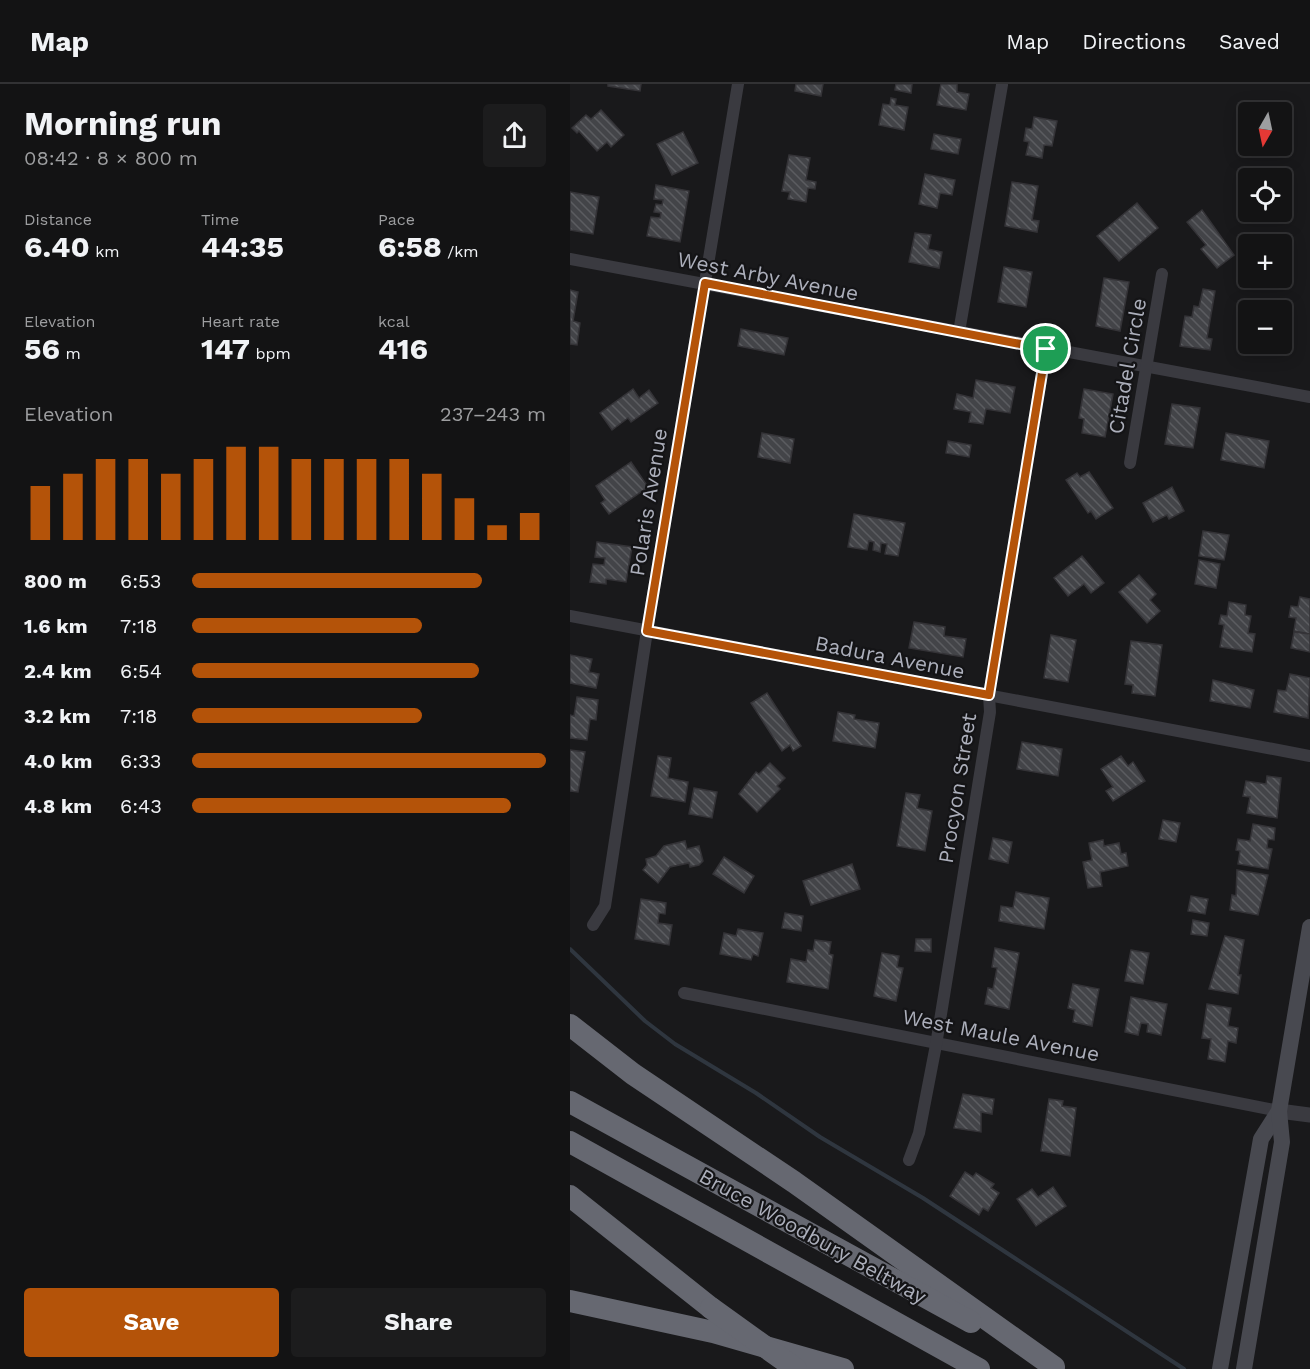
<!DOCTYPE html>
<html lang="en">
<head>
<meta charset="utf-8">
<style>
  :root { --surface:#131314; --page:#1c1c1d; --text:#f1f3f6; --muted:#9d9ea0; --line:#323234; --accent:#b45309 }
  body { margin:0; font-family:"Work Sans",sans-serif; background:var(--page); color:var(--text); height:100vh; display:flex; flex-direction:column; font-size:22px; white-space:nowrap }
  * { box-sizing:border-box; margin:0 }
  p { font-size:20px; color:var(--muted) }
  .icon { flex:none; width:33px; height:33px; fill:none; stroke:currentColor; stroke-width:2; stroke-linecap:round; stroke-linejoin:round }
  .map { position:relative; flex:1; overflow:hidden }
  .side { display:flex; flex-direction:column; background:var(--surface); width:570px }
  .side>* { flex:none }
  .needle { width:39px; rotate:189deg }
  .fabs { position:absolute; left:668px; top:18px; display:grid; gap:12px }
  .fabs a { display:grid; place-items:center; width:54px; height:54px; border-radius:6px; background:var(--surface); box-shadow:0 3px 15px #0003,0 0 0 2px var(--line); font-size:30px }
  .pin { position:absolute; display:grid; place-items:center; width:51px; height:51px; color:#fff; margin:-26px; border:3px solid #fff; border-radius:50%; box-shadow:0 2px 6px #0007 }
  .round { display:grid; place-items:center; flex:none; width:63px; height:63px; border-radius:6px; background:var(--page) }
  .summary { display:flex; align-items:center; justify-content:space-between; height:102px; padding:0 24px }
  h1 { font-size:33px; font-weight:700; line-height:45px }
  .metrics { display:grid; grid-template-columns:repeat(3,1fr); gap:9px; height:102px; padding:6px 24px }
  .metrics div { display:grid; align-content:center }
  .metrics b { font-size:30px; font-weight:700 }
  .metrics small { font-size:16px; font-weight:400 }
  .metrics p { font-size:16px }
  .chart { height:168px; padding:12px 24px }
  .chart p { display:flex; justify-content:space-between }
  .chart svg { width:100%; height:108px; margin-top:6px; stroke:var(--accent); stroke-width:6 }
  .action { display:flex; gap:12px; margin-top:auto; padding:12px 24px }
  .action a { flex:1; height:69px; border-radius:6px; background:var(--accent); color:#fff; font-size:24px; font-weight:700; line-height:69px; text-align:center }
  .action a+a { background:var(--page); color:var(--text) }
  ul { padding:0 24px; list-style:none; font-size:20px }
  li { display:grid; grid-template-columns:96px 72px 1fr; align-items:center; height:45px }
  li i { height:15px; border-radius:8px; background:var(--accent) }
  header { display:flex; align-items:center; gap:36px; box-sizing:border-box; height:84px; padding:0 30px; background:var(--surface); border-bottom:2px solid var(--line) }
  header strong { font-size:28px }
  nav { display:flex; gap:33px; margin-inline-start:auto; font-size:21px }
  main { display:flex; flex:1; min-height:0 }
  .map>svg:first-child { display:block }
  .lines { fill:none; stroke-linecap:round; stroke-linejoin:round }
  .stream { stroke:#2f363f; stroke-width:4 }
  .building { fill:url(#building-back-hatch); stroke:#343337; stroke-width:1.5 }
  .minor { stroke:#3a3a40; stroke-width:12 }
  .tertiary { stroke:#3a3a40; stroke-width:15 }
  .secondary { stroke:#484950; stroke-width:16 }
  .motorway { stroke:#666871; stroke-width:22 }
  .motorway-bridge { stroke:#666871; stroke-width:22 }
  .route-casing { stroke:#fff; stroke-width:12 }
  .route { stroke:#b45309; stroke-width:8 }
  .labels { text-anchor:middle; dominant-baseline:central; stroke-width:4.5; stroke-linejoin:round; paint-order:stroke }
  .street-label { font-size:21px; fill:#acafbb; stroke:#141416 }
</style>
</head>
<body>
<header>
<strong>Map</strong>
<nav><a>Map</a><a>Directions</a><a>Saved</a></nav>
</header>
<main>
<section class="side">
<div class="summary"><div><h1>Morning run</h1><p>08:42 · 8 × 800 m</p></div><a class="round"><svg class="icon" aria-label="share" viewBox="0 0 24 24"><path d="M12 15V3M7 8l5-5 5 5M5 13v7h14v-7"/></svg></a></div>
<div class="metrics">
<div><p>Distance</p><b>6.40<small> km</small></b></div>
<div><p>Time</p><b>44:35</b></div>
<div><p>Pace</p><b>6:58<small> /km</small></b></div>
</div>
<div class="metrics">
<div><p>Elevation</p><b>56<small> m</small></b></div>
<div><p>Heart rate</p><b>147<small> bpm</small></b></div>
<div><p>kcal</p><b>416</b></div>
</div>
<div class="chart"><p><span>Elevation</span>237–243 m</p>
<svg viewBox="0 0 160 44" preserveAspectRatio="none"><path d="M5 44V22M15 44V17M25 44V11M35 44V11M45 44V17M55 44V11M65 44V6M75 44V6M85 44V11M95 44V11M105 44V11M115 44V11M125 44V17M135 44V27M145 44V38M155 44V33"/></svg>
</div>
<ul>
<li><b>800 m</b>6:53<i style="width:82%"></i></li>
<li><b>1.6 km</b>7:18<i style="width:65%"></i></li>
<li><b>2.4 km</b>6:54<i style="width:81%"></i></li>
<li><b>3.2 km</b>7:18<i style="width:65%"></i></li>
<li><b>4.0 km</b>6:33<i style="width:100%"></i></li>
<li><b>4.8 km</b>6:43<i style="width:90%"></i></li>
</ul>
<div class="action"><a>Save</a><a>Share</a></div>
</section>
<div class="map">
<svg width="740" height="1285" viewBox="0 0 740 1285">
  <defs>
    <pattern id="building-back-hatch" width="6" height="6" patternUnits="userSpaceOnUse" patternTransform="scale(1.5)"><rect width="6" height="6" fill="#434448"/><path d="M-1 5l2 2M0 0l6 6M5-1l2 2" fill="none" stroke="#5b5c60"/></pattern>
  </defs>
  <rect width="100%" height="100%" fill="#19191b"/>
  <g class="lines">
    <polyline class="stream" points="0,865 75,937 105,960 186,1009 250,1053 353,1114 614,1285"/>
  </g>
  <g class="building">
    <polygon points="38,0 71,0 70,7 38,2"/>
    <polygon points="226,0 253,0 251,12 225,7"/>
    <polygon points="326,0 342,0 341,9 325,6"/>
    <polygon points="371,0 387,0 387,8 399,10 396,26 367,21"/>
    <polygon points="321,14 326,15 325,21 338,23 334,46 309,41 313,20 320,21"/>
    <polygon points="31,26 54,51 41,63 37,58 27,67 9,47 7,49 2,44 16,31 21,35"/>
    <polygon points="464,33 487,37 482,62 474,61 472,74 456,71 459,58 454,57 456,44 462,45"/>
    <polygon points="113,48 128,79 102,91 87,60"/>
    <polygon points="364,50 391,55 388,70 361,65"/>
    <polygon points="219,71 240,74 236,96 246,98 245,105 238,104 236,118 218,115 220,108 212,107"/>
    <polygon points="355,90 385,96 382,111 370,109 367,124 349,120"/>
    <polygon points="442,98 468,102 462,136 469,137 467,148 435,142"/>
    <polygon points="86,101 119,107 110,158 77,152 81,133 90,134 91,129 84,128 86,120 92,121 93,116 84,115"/>
    <polygon points="0,108 29,113 23,150 0,146"/>
    <polygon points="567,119 588,144 549,177 527,152"/>
    <polygon points="632,126 664,171 647,184 631,165 636,161 617,138"/>
    <polygon points="345,149 361,151 358,165 372,168 369,184 339,178"/>
    <polygon points="434,183 462,188 456,223 428,218"/>
    <polygon points="534,194 559,198 550,247 526,242"/>
    <polygon points="633,205 645,207 637,254 642,255 640,266 610,262 615,232 622,233 624,222 629,223"/>
    <polygon points="0,206 8,208 3,237 10,239 7,261 0,260"/>
    <polygon points="171,245 218,254 214,271 168,262"/>
    <polygon points="406,296 445,303 440,329 416,325 413,340 399,338 401,328 384,325 387,310 403,314"/>
    <polygon points="63,305 69,314 79,306 88,319 61,338 58,334 42,346 30,329"/>
    <polygon points="514,305 543,310 535,353 512,349 514,335 509,334"/>
    <polygon points="602,320 630,324 623,364 595,360"/>
    <polygon points="192,349 224,355 220,379 188,373"/>
    <polygon points="656,349 699,357 694,384 651,376"/>
    <polygon points="378,357 401,361 399,373 376,369"/>
    <polygon points="61,378 78,403 39,430 31,419 35,416 26,402"/>
    <polygon points="519,388 543,424 526,435 521,427 518,429 496,396 507,389 510,393"/>
    <polygon points="602,403 614,427 599,435 597,431 583,438 573,419"/>
    <polygon points="284,430 335,439 328,472 315,470 317,460 311,459 310,468 303,466 304,458 299,457 297,466 278,463"/>
    <polygon points="633,447 659,451 654,476 629,472"/>
    <polygon points="27,458 62,463 56,498 36,495 36,500 20,498 23,480 34,481 35,474 25,473"/>
    <polygon points="512,472 534,499 521,509 514,500 498,512 484,494"/>
    <polygon points="629,476 650,480 646,504 625,500"/>
    <polygon points="569,491 586,510 580,516 590,527 577,539 549,508"/>
    <polygon points="730,513 740,515 740,550 724,547 726,534 719,533 721,522 728,523"/>
    <polygon points="659,518 676,521 675,531 681,532 678,549 685,550 682,568 650,563 654,541 649,540 651,531 657,532"/>
    <polygon points="344,538 375,543 374,552 396,555 393,573 339,564"/>
    <polygon points="724,548 740,550 740,568 721,564"/>
    <polygon points="481,551 506,556 498,598 474,594"/>
    <polygon points="561,557 592,561 585,612 562,609 563,601 555,600"/>
    <polygon points="0,571 22,575 19,588 29,590 26,604 0,599"/>
    <polygon points="720,590 740,594 738,634 704,628 708,606 716,607"/>
    <polygon points="643,596 684,606 680,624 640,617"/>
    <polygon points="197,609 231,662 223,667 220,661 212,667 181,619"/>
    <polygon points="7,613 28,616 26,636 20,635 17,656 0,654 0,631 4,632"/>
    <polygon points="268,628 285,631 284,635 309,639 305,664 263,657"/>
    <polygon points="452,658 492,665 488,692 447,685"/>
    <polygon points="0,666 15,668 8,708 0,707"/>
    <polygon points="88,672 101,674 98,694 118,698 115,718 81,712"/>
    <polygon points="551,672 558,682 563,678 575,697 543,717 536,707 543,703 531,685"/>
    <polygon points="200,679 215,694 207,702 210,705 187,728 169,710 186,688 189,690"/>
    <polygon points="697,692 711,694 707,734 677,729 680,713 673,712 676,697 696,700"/>
    <polygon points="124,704 147,708 142,734 119,730"/>
    <polygon points="336,709 350,711 347,724 362,727 355,767 327,762"/>
    <polygon points="593,736 610,739 606,758 589,755"/>
    <polygon points="683,740 705,744 704,756 698,755 697,764 702,765 698,785 668,780 670,767 666,766 668,755 680,757"/>
    <polygon points="423,754 442,758 438,779 419,775"/>
    <polygon points="533,756 534,762 549,759 551,770 556,769 558,782 530,788 532,802 518,804 513,778 522,776 519,759"/>
    <polygon points="115,757 117,765 129,762 133,777 129,781 120,783 119,779 100,783 88,799 73,786 77,781 76,775 86,772 94,762"/>
    <polygon points="154,773 184,792 174,809 143,790"/>
    <polygon points="282,780 290,805 241,821 233,797"/>
    <polygon points="667,786 698,791 688,831 660,826 662,811 666,812"/>
    <polygon points="446,808 479,814 474,845 429,837 431,822 443,824"/>
    <polygon points="621,812 638,815 635,830 618,827"/>
    <polygon points="71,815 96,819 95,830 89,829 88,839 102,841 99,861 65,855"/>
    <polygon points="215,829 233,832 231,847 212,844"/>
    <polygon points="623,836 639,839 637,852 621,850"/>
    <polygon points="168,845 193,849 188,872 183,870 181,876 150,870 154,849 166,852"/>
    <polygon points="655,852 674,856 668,891 671,891 668,910 639,905"/>
    <polygon points="346,855 361,855 361,868 345,867"/>
    <polygon points="245,856 261,858 259,870 263,871 258,905 217,898 221,875 236,878 238,866 243,867"/>
    <polygon points="425,864 449,869 439,925 415,920 418,904 423,905 427,884 422,883"/>
    <polygon points="561,866 579,869 573,900 555,897"/>
    <polygon points="312,869 329,872 327,883 333,884 326,917 304,912"/>
    <polygon points="503,900 529,905 522,942 503,938 505,926 498,924"/>
    <polygon points="561,913 597,920 591,951 577,948 578,940 571,939 568,951 555,948"/>
    <polygon points="637,920 661,924 658,942 668,944 666,959 658,957 655,978 638,975 641,955 632,954"/>
    <polygon points="393,1010 424,1015 422,1030 411,1028 411,1048 384,1044"/>
    <polygon points="479,1015 493,1017 492,1022 506,1024 500,1072 471,1067"/>
    <polygon points="395,1088 403,1093 406,1089 424,1100 421,1104 429,1109 418,1127 413,1124 409,1131 380,1112"/>
    <polygon points="483,1103 496,1122 466,1142 447,1115 462,1105 468,1113"/>
  </g>
  <g class="lines">
    <g class="minor">
      <polyline points="0,175 740,313"/>
      <polyline points="389,248 432,1"/>
      <polyline points="560,379 592,190"/>
      <polyline points="0,532 740,672"/>
      <polyline points="23,841 35,822 77,547 168,0"/>
      <polyline points="114,909 709,1027"/>
      <polyline points="339,1076 349,1049 366,961 420,628 419,611 476,265"/>
    </g>
    <polyline class="tertiary" points="709,1027 740,1031"/>
    <g class="secondary">
      <polyline points="650,1285 691,1055 709,1027"/>
      <polyline points="674,1285 712,1058 709,1027 740,843"/>
    </g>
    <g class="motorway">
      <polyline points="0,941 63,990 224,1098 484,1283"/>
      <polyline points="0,1018 401,1238"/>
      <polyline points="0,1058 409,1285"/>
      <polyline points="0,1112 141,1224"/>
      <polyline points="0,1217 143,1248 273,1285"/>
    </g>
    <polyline class="motorway-bridge" points="141,1224 226,1285"/>
  </g>
  <g class="lines">
    <g class="route-casing">
      <polygon id="route" points="135,199 476,265 419,611 77,547"/>
    </g>
    <use href="#route" class="route"/>
  </g>
  <g class="labels">
    <g class="street-label">
      <text transform="translate(198 192) rotate(11)">West Arby Avenue</text>
      <text transform="translate(557 282) rotate(-80)">Citadel Circle</text>
      <text transform="translate(78 418) rotate(-81)">Polaris Avenue</text>
      <text transform="translate(320 573) rotate(11)">Badura Avenue</text>
      <text transform="translate(387 704) rotate(-81)">Procyon Street</text>
      <text transform="translate(431 951) rotate(11)">West Maule Avenue</text>
      <text transform="translate(243 1152) rotate(29)">Bruce Woodbury Beltway</text>
    </g>
  </g>
</svg>
<div class="fabs">
<a><svg class="needle" viewBox="-14 -14 28 28"><path d="M0-13l5 13h-10z" fill="#e53935"/><path d="M0 13l5-13h-10z" fill="#9d9ea0"/></svg></a>
<a><svg class="icon" aria-label="locate" viewBox="0 0 24 24"><circle cx="12" cy="12" r="6"/><path d="M12 2v4M12 18v4M2 12h4M18 12h4"/></svg></a>
<a>+</a>
<a>−</a>
</div>
<div class="pin" style="left:476px;top:265px;background:#1e9e55"><svg class="icon" aria-label="arrive" viewBox="0 0 24 24"><path d="M6 21V4h12l-3 4 3 4H6"/></svg></div>
</div>
</main>
</body>
</html>
